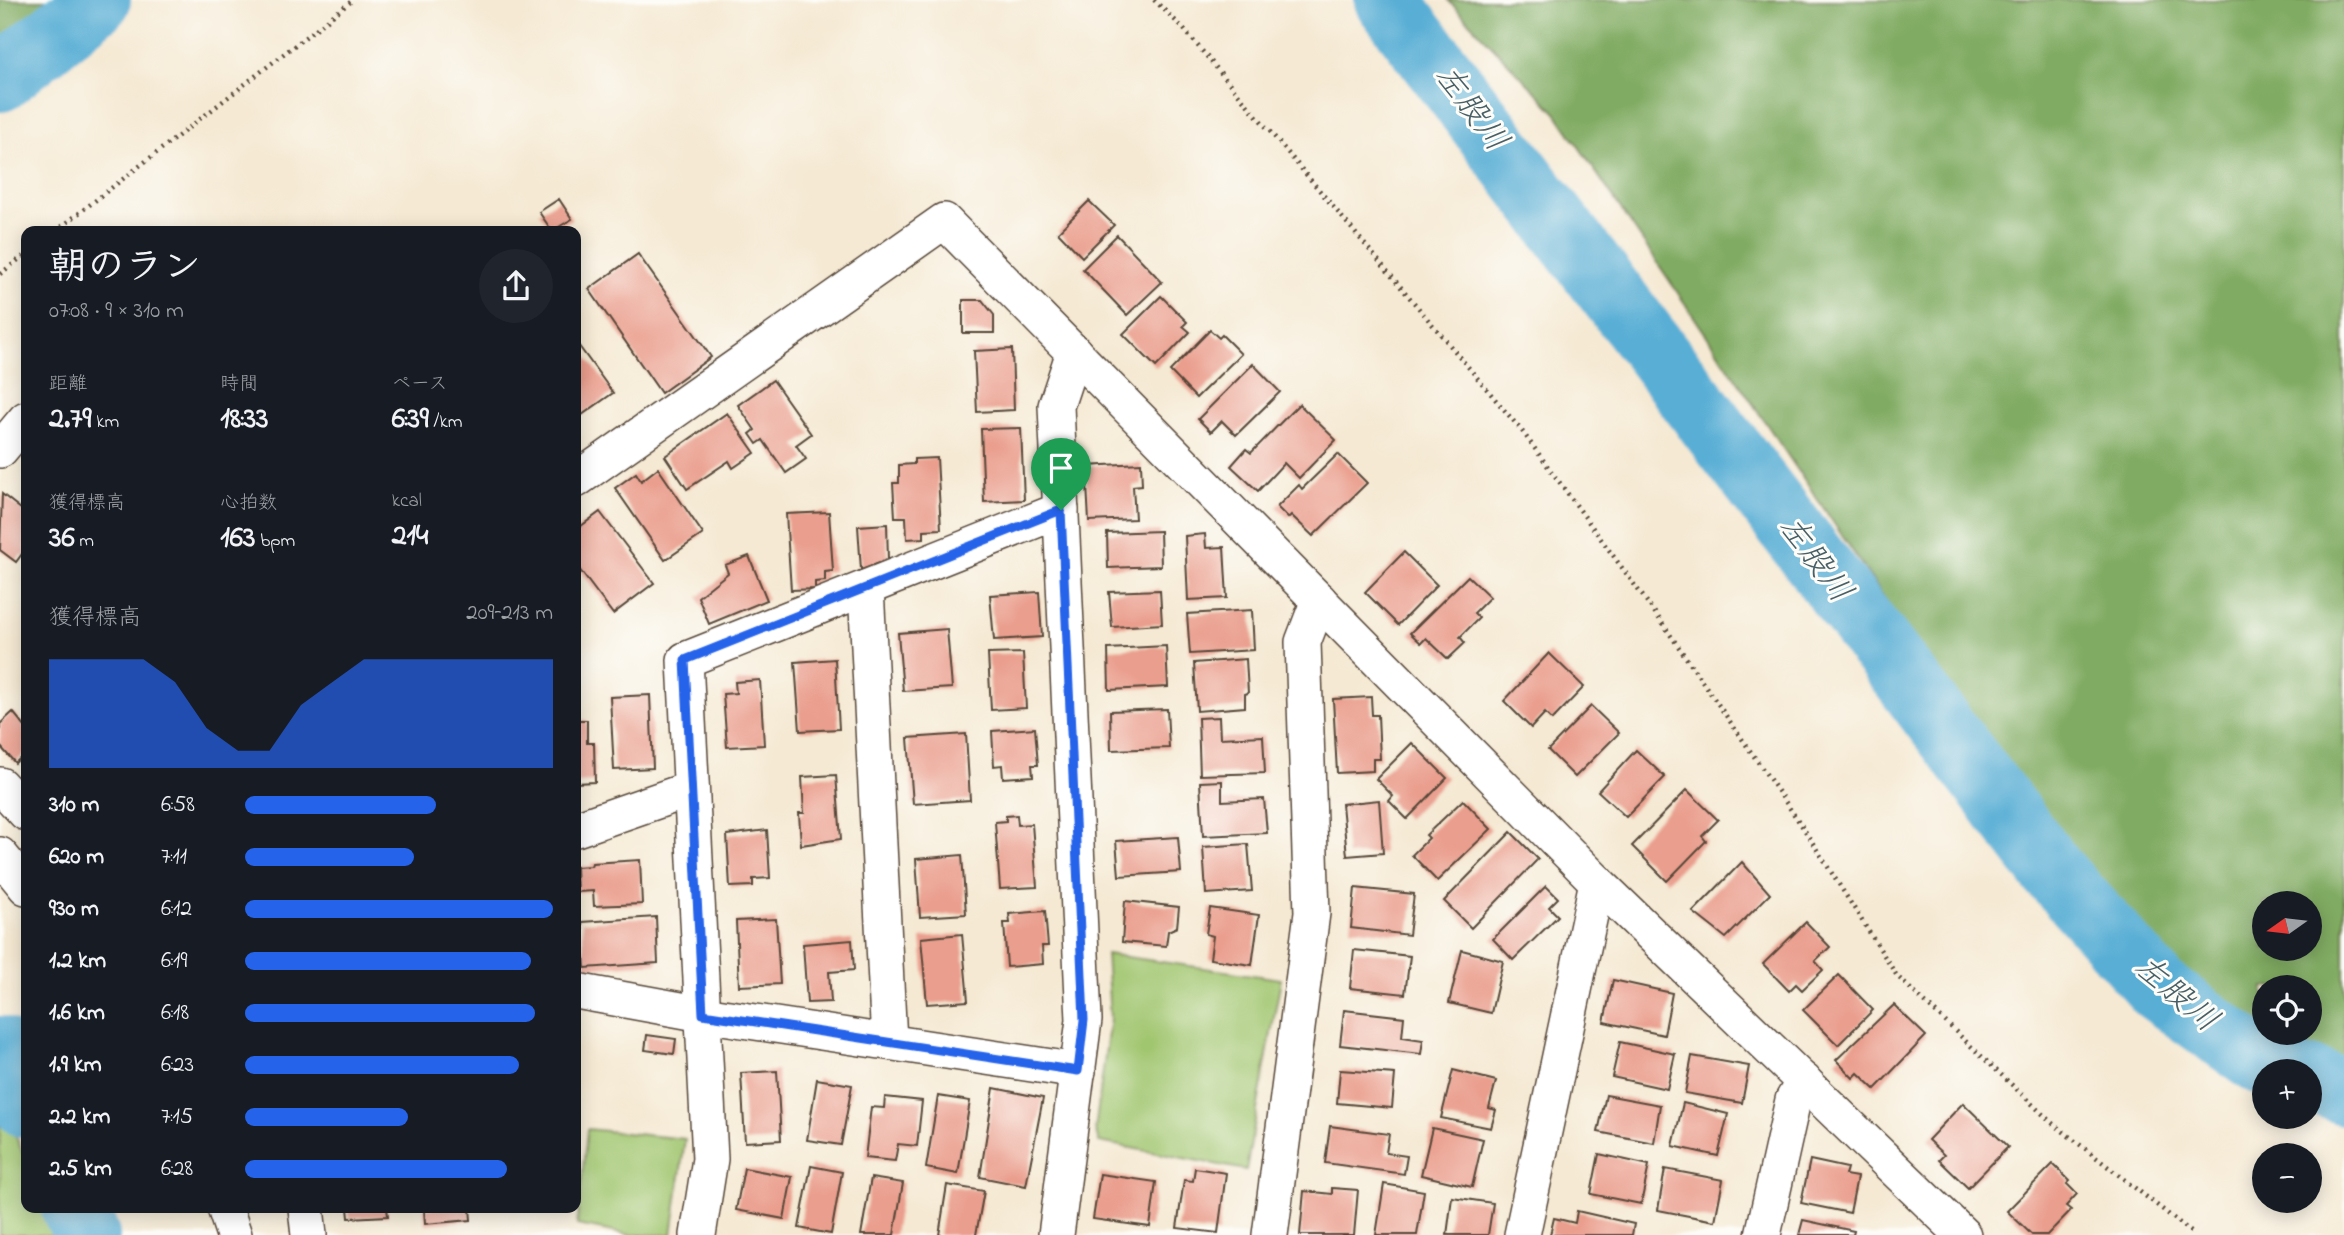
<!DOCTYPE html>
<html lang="ja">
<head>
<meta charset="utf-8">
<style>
  :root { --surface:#171b24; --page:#20242c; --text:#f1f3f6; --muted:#9ea1a6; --accent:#2563eb }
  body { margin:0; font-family:"Indie Flower","Klee One",sans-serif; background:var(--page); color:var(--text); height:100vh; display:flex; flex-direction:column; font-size:26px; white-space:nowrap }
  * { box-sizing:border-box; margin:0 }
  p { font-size:23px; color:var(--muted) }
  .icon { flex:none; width:38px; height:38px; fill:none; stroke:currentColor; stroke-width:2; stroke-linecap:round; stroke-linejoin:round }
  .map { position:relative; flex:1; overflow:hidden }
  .side { position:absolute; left:21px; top:226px; width:560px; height:987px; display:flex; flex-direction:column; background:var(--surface); border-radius:14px; box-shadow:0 4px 18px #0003 }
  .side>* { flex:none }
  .needle { width:46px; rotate:256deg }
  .tools { position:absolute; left:2252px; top:891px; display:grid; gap:14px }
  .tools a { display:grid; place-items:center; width:70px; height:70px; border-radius:50%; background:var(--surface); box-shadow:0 4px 18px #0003; font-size:35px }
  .pin { position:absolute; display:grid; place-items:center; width:60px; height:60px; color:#fff; margin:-72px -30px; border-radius:50% 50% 50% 0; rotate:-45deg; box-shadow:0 0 7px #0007 }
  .pin .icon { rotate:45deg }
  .round { display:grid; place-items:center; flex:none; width:74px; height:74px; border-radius:37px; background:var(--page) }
  .headline { display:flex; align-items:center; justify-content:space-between; height:119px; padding:0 28px }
  h1 { font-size:38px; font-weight:700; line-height:52px }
  .metrics { display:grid; grid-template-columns:repeat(3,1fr); gap:10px; height:119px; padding:7px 28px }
  .metrics div { display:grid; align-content:center }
  .metrics b { font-size:30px; font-weight:700 }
  .metrics small { font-size:19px; font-weight:400 }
  .metrics p { font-size:19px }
  .chart { height:196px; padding:14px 28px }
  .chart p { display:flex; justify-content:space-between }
  .chart svg { width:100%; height:126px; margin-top:7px; fill:var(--accent); opacity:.7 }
  ul { padding:0 28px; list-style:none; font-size:23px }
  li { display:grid; grid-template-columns:112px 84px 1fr; align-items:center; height:52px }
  li i { height:18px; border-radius:9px; background:var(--accent) }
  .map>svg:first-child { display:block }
  .green { fill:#a1c670; stroke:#6e7847; stroke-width:2 }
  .forest { fill:#80ab62; stroke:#5e6a40; stroke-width:2; fill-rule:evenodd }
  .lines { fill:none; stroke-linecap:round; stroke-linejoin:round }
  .river { stroke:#59aed5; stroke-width:66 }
  .building { fill:#ea9e8d }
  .minor-casing { stroke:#574739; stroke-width:38 }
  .path { stroke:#574739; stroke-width:4.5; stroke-dasharray:2 5; stroke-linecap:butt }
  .minor { stroke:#fff; stroke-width:35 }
  .route-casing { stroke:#fff; stroke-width:14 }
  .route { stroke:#2563eb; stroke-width:9 }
  .labels { text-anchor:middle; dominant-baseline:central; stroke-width:6; stroke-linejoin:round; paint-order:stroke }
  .water-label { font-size:33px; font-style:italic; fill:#475f67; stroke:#fdfcf7 }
</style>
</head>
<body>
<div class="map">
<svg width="2344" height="1235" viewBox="0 0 2344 1235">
  <rect width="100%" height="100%" fill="#fdfcf7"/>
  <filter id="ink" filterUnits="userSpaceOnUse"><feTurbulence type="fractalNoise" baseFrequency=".0143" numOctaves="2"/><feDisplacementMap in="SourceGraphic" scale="14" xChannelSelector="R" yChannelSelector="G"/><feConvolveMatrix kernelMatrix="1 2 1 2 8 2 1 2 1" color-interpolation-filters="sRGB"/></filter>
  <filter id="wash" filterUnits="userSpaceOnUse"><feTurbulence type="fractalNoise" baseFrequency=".00686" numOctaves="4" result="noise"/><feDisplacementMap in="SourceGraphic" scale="28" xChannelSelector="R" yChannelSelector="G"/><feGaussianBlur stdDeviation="1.57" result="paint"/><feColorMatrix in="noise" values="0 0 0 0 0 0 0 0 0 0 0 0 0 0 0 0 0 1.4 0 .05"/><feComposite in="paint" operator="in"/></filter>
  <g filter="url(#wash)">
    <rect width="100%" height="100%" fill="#f5e9d3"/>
    <g class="green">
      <polygon points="1106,954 1281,979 1246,1170 1099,1142 1095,1130 1110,1018"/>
      <polygon points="0,1097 26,1161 26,1208 45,1208 56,1235 0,1235"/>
      <polygon points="587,1129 685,1139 672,1235 630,1235 577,1225"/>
    </g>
    <g class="forest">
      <polygon points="0,0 96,0 59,41 0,94"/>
      <path d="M1448 0H2344V1060L2274 1033 2310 1032V987H2264V1029L2212 1009 1996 763 1556 113ZM2264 903H2310V948H2264Z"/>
    </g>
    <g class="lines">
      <g class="river">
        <polyline points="1387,0 2053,872 2158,989 2259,1061 2287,1071"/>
        <polyline points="0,79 98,0"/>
        <polyline points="0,1049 26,1105"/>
        <polyline points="2310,1079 2344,1092"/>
        <polyline points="74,1208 87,1235"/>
      </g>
    </g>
    <g id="blocks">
      <g class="building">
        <polygon points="559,199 572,219 552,231 539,212"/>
        <polygon points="1089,201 1114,225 1082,257 1058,232"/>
        <polygon points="1117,235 1162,282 1127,315 1083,269"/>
        <polygon points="638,254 711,357 661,393 589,289"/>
        <polygon points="1161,296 1187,322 1183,326 1190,332 1156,367 1123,334"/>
        <polygon points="963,300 982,300 994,315 994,333 963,333"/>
        <polygon points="1210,330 1219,338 1222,335 1241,354 1196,398 1170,371"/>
        <polygon points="576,342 613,393 579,417 576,413"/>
        <polygon points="1012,349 1014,410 977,412 974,351"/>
        <polygon points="1253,364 1280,392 1236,435 1222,421 1211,432 1198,419"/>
        <polygon points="773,380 811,434 796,445 806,459 786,473 763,440 757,444 750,434 755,430 738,405"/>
        <polygon points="1299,404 1336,440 1299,478 1284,463 1258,491 1231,466 1246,449 1251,453"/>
        <polygon points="727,413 755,453 733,468 729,461 687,489 665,456"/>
        <polygon points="1021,428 1024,500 984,502 981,429"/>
        <polygon points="1338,454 1367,483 1313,536 1291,515 1288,518 1277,507 1299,485 1302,489"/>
        <polygon points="937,458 941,529 924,530 924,538 907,539 906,517 895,517 893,483 899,483 899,465 914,464 914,459"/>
        <polygon points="1141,463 1142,485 1133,486 1135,519 1089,521 1086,466"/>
        <polygon points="658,468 703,534 665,560 615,488 636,473 641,481"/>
        <polygon points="2,494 26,513 26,558 22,554 16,562 0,550"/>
        <polygon points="600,512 654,583 613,614 576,565 576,527 577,529"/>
        <polygon points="829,512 833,571 825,572 825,581 815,582 815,589 791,590 786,514"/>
        <polygon points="887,524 888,560 861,570 858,526"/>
        <polygon points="1160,531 1161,566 1108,568 1107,533"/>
        <polygon points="1205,534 1206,548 1224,547 1227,598 1188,600 1185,536"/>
        <polygon points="1404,552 1437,585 1398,625 1365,592"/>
        <polygon points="749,556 767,600 709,624 698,597 728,573 725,565"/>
        <polygon points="1468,576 1490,597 1474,613 1479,618 1460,637 1465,643 1448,659 1426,638 1421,643 1410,633"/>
        <polygon points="1160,590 1162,624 1112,627 1109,592"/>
        <polygon points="1039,592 1042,637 994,640 990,595"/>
        <polygon points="1252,610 1254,650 1190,654 1187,614"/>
        <polygon points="947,629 952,688 903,691 898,633"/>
        <polygon points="1166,646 1168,687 1109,690 1108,649"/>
        <polygon points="1023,653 1026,708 991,710 988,654"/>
        <polygon points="1549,653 1584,687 1552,720 1545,713 1531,728 1504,701"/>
        <polygon points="835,659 839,729 800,731 795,662"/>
        <polygon points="1246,659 1248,693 1245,694 1245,707 1197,711 1194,663"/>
        <polygon points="760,680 764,745 727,747 723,694 736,693 735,682"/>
        <polygon points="650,695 653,768 614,770 610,697"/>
        <polygon points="1371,697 1372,715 1378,715 1380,759 1373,759 1373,771 1337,773 1333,699"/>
        <polygon points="1591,706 1619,733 1575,777 1548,750"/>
        <polygon points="1167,709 1169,748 1111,750 1110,711"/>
        <polygon points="13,712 26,728 26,753 15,763 0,746 0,724"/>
        <polygon points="1219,717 1220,738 1263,736 1265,773 1200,775 1198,718"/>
        <polygon points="576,720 587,720 587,743 594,743 595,782 576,783"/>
        <polygon points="1035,728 1038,765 1032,765 1033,776 1003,778 1002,765 994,766 992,731"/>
        <polygon points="966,734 970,800 913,804 908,738"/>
        <polygon points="1412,743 1447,778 1407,819 1389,801 1393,796 1376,779"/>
        <polygon points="1636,750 1665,777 1626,817 1598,791"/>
        <polygon points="836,775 841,839 801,845 799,813 804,813 802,777"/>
        <polygon points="1222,781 1222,801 1264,799 1267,833 1203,836 1200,782"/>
        <polygon points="1687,790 1718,820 1702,836 1706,841 1667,881 1632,846"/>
        <polygon points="1379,800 1383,853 1347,856 1342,804"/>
        <polygon points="1463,800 1491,829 1437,881 1412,855 1429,838 1426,835"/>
        <polygon points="1017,815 1018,825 1032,824 1037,887 1000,889 995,822 1006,821 1006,816"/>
        <polygon points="767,830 770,878 753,879 753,886 730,887 727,835"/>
        <polygon points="1511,832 1538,859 1471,928 1444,901"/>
        <polygon points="1178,837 1181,872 1119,876 1116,841"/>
        <polygon points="1248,844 1252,891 1206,894 1203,847"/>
        <polygon points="962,855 966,914 920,917 916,859"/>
        <polygon points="640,860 642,904 594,906 593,891 577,892 576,867 591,866 592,863"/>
        <polygon points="1742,862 1770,894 1726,938 1693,912"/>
        <polygon points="1546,886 1558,898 1549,907 1558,916 1513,960 1493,939"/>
        <polygon points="1355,888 1414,894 1409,935 1351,928"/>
        <polygon points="1125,901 1179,907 1177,927 1168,931 1166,946 1122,942"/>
        <polygon points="1210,908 1259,915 1252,965 1210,959 1213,936 1206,934"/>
        <polygon points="1045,911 1048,946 1042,946 1043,964 1007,967 1004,923 1010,923 1009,914"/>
        <polygon points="656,917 658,963 585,968 582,922"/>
        <polygon points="776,919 780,984 739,986 736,921"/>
        <polygon points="1806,922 1830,947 1815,961 1823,970 1802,990 1796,984 1789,991 1763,964"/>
        <polygon points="962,934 968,1001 927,1004 921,938"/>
        <polygon points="852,940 854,970 829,972 831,1002 807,1003 803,944"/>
        <polygon points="1354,950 1410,956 1405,994 1350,988"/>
        <polygon points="1462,950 1503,961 1491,1013 1449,1003"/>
        <polygon points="1839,975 1873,1010 1838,1045 1803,1010"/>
        <polygon points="1613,980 1672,993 1664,1035 1604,1022"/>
        <polygon points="1894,1005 1926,1036 1875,1089 1858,1073 1853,1078 1836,1060"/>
        <polygon points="1344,1010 1404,1017 1402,1037 1423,1040 1421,1054 1340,1045"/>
        <polygon points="647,1035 676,1039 674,1054 645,1050"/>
        <polygon points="1620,1042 1675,1054 1667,1089 1612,1077"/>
        <polygon points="1692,1056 1749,1066 1742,1103 1685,1093"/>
        <polygon points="1340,1070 1395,1074 1392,1108 1337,1103"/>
        <polygon points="1453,1070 1496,1081 1489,1108 1496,1110 1491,1128 1441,1118"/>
        <polygon points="777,1071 781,1140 745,1142 741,1073"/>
        <polygon points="817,1079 852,1085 841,1145 807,1140"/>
        <polygon points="994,1088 1043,1098 1026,1186 980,1177"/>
        <polygon points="1606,1095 1660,1105 1654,1143 1598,1132"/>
        <polygon points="938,1096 970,1101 958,1174 926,1168"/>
        <polygon points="885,1097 922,1101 917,1146 898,1144 895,1161 865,1158 871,1107 884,1108"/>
        <polygon points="1683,1103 1728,1114 1718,1156 1673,1146"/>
        <polygon points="1963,1103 2008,1147 1968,1188 1939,1160 1944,1155 1928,1140"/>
        <polygon points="1330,1126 1389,1134 1386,1153 1407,1156 1404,1174 1325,1163"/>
        <polygon points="1432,1128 1483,1139 1472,1187 1421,1175"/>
        <polygon points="1599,1154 1649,1165 1641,1204 1591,1194"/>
        <polygon points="1810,1160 1847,1168 1845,1175 1857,1177 1850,1213 1801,1203"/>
        <polygon points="2053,1164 2070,1181 2067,1184 2077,1194 2066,1206 2071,1210 2047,1235 2032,1235 2007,1211"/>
        <polygon points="811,1166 842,1172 831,1234 799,1228"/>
        <polygon points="744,1168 792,1177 784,1219 736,1210"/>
        <polygon points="1195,1168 1226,1173 1218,1233 1177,1228 1184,1180 1193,1181"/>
        <polygon points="1665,1169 1723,1180 1715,1221 1658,1210"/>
        <polygon points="1100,1174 1156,1182 1150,1227 1093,1219"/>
        <polygon points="871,1178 903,1183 894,1235 861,1235"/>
        <polygon points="1384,1184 1424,1191 1417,1235 1376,1235"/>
        <polygon points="947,1185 984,1191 976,1235 939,1235"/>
        <polygon points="1332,1188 1358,1190 1354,1235 1300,1235 1304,1191 1332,1194"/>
        <polygon points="1452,1197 1493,1203 1488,1235 1447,1235"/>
        <polygon points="348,1208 387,1208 388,1216 349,1218"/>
        <polygon points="424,1208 470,1208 471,1220 425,1224"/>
        <polygon points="1577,1211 1634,1224 1632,1235 1550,1235 1554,1218 1575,1223"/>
        <polygon points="1803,1220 1854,1231 1853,1235 1799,1235"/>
      </g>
    </g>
  </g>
  <g filter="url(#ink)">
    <use href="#blocks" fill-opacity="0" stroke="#574739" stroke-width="2"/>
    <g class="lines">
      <g class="minor-casing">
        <g id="minor">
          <polyline points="0,450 26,419"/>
          <polyline points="576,480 944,221 1597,882 1963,1235"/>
          <polyline points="866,588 889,1042"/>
          <polyline points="0,785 26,813"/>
          <polyline points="576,829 691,789"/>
          <polyline points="0,855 26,887"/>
          <polyline points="576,991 703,1014 1078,1071"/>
          <polyline points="225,1208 234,1235"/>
          <polyline points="306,1208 309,1235"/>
          <polyline points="698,1235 710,1159 685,660 1061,510"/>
          <polyline points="1056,1235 1084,1020 1056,406 1074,352"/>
          <polyline points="1270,1235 1312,913 1303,642 1319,600"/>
          <polyline points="1522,1235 1597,882"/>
          <polyline points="1763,1235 1793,1100 1804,1081"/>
        </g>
      </g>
      <g class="path">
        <polyline points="1154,0 1182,27 1522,431 1658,617 1802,826 1897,976 2051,1122 2195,1235"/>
        <polyline points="56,231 353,0"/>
        <polyline points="0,274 26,254"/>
      </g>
      <use href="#minor" class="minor"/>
    </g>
  </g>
  <g class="lines" filter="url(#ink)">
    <g class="route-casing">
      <polygon id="route" points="1061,510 1084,1020 1078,1071 703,1014 685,660"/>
    </g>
    <use href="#route" class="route"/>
  </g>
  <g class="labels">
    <g class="water-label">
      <text transform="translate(1470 109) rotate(53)">左股川</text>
      <text transform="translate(1814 560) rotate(53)">左股川</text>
      <text transform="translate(2175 995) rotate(40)">左股川</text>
    </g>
  </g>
</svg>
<div class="tools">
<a><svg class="needle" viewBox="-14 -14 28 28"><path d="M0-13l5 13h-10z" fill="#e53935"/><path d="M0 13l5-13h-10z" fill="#9ea1a6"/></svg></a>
<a><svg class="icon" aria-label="locate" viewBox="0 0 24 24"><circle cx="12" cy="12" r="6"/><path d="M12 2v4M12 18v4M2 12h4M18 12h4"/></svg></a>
<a>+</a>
<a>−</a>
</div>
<div class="pin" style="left:1061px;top:510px;background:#1e9e55"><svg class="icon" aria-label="arrive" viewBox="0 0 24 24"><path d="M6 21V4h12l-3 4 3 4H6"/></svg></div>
<section class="side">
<div class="headline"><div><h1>朝のラン</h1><p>07:08 · 9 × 310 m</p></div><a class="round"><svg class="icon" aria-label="share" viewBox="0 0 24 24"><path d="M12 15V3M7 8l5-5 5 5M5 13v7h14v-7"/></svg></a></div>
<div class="metrics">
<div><p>距離</p><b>2.79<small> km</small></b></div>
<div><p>時間</p><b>18:33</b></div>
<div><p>ペース</p><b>6:39<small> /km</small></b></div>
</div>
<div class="metrics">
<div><p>獲得標高</p><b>36<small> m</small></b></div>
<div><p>心拍数</p><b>163<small> bpm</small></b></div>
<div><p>kcal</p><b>214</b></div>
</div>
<div class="chart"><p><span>獲得標高</span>209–213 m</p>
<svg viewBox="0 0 160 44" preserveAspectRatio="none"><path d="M0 44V6L10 6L20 6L30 6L40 14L50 30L60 38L70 38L80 22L90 14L100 6L110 6L120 6L130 6L140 6L150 6L160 6V44z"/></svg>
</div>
<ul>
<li><b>310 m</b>6:58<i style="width:62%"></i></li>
<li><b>620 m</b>7:11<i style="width:55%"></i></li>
<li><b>930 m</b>6:12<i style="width:100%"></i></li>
<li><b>1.2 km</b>6:19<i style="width:93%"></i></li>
<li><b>1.6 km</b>6:18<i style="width:94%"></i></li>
<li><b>1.9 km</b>6:23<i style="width:89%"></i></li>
<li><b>2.2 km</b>7:15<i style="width:53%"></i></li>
<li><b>2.5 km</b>6:28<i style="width:85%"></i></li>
</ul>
</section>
</div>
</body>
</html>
